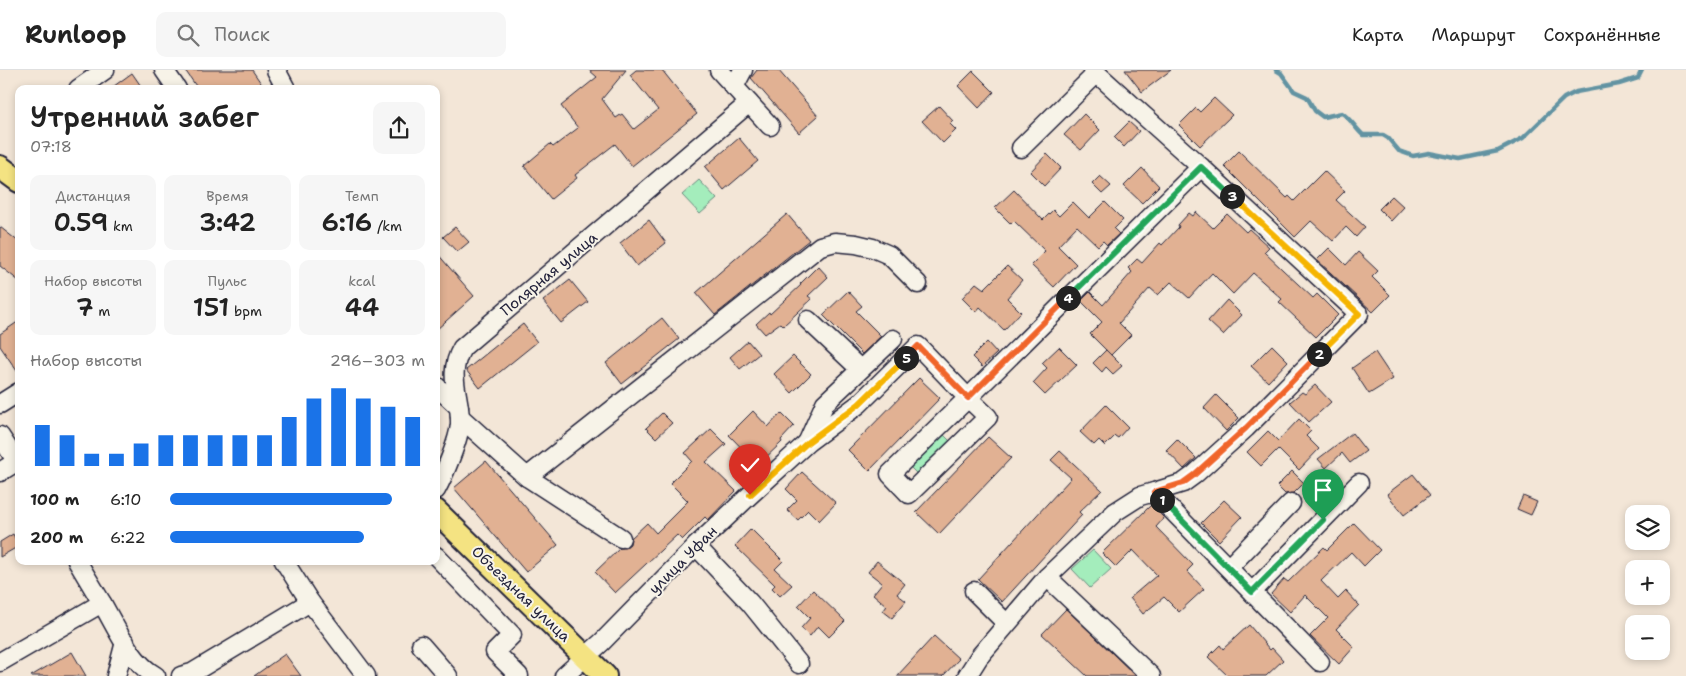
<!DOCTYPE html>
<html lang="ru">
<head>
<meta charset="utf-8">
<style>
  :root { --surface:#fff; --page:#f6f6f6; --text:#222; --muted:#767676; --line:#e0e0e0; --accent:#1a73e8 }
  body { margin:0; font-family:"Shantell Sans",sans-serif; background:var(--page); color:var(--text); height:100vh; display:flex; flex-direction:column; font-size:19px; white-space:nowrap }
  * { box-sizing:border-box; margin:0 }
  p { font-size:16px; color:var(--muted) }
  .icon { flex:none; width:28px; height:28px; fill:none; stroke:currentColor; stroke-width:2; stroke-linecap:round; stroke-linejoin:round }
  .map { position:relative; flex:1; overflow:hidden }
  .panel { position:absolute; left:15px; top:15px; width:425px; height:480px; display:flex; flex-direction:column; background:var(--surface); border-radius:10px; box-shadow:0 2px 8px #0003 }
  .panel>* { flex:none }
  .buttons { position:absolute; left:1625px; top:435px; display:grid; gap:10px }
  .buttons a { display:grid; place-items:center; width:45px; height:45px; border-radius:10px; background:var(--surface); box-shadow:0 2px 8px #0003; font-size:25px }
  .pin { position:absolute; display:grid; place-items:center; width:42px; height:42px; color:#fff; margin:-51px -21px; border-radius:50% 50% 50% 0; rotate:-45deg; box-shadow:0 0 5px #0007 }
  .pin .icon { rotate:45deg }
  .km { position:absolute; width:25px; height:25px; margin:-12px; border-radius:50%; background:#222; color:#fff; font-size:14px; line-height:25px; text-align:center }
  .round { display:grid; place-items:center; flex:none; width:52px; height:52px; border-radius:10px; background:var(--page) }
  .head { display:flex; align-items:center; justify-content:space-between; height:85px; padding:0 15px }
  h1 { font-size:28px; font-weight:600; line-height:38px }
  .stats { display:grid; grid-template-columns:repeat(3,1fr); gap:8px; height:85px; padding:5px 15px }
  .stats div { display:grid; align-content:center; border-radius:10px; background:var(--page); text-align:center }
  .stats b { font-size:25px; font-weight:600 }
  .stats small { font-size:14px; font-weight:400 }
  .stats p { font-size:14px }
  .chart { height:140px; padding:10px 15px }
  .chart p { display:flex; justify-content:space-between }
  .chart svg { width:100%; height:90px; margin-top:5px; stroke:var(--accent); stroke-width:6 }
  ul { padding:0 15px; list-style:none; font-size:16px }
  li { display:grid; grid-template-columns:80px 60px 1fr; align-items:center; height:38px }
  li i { height:12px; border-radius:6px; background:var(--accent) }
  header { display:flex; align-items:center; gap:30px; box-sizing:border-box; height:70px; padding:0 25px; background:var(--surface); border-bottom:1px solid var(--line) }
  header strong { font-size:24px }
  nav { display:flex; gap:28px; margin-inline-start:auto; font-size:18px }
  .search { width:350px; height:45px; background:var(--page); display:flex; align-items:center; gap:12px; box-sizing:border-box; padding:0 18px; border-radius:10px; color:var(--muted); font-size:19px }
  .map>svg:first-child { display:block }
  .green { fill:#a4edbc; stroke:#63887c }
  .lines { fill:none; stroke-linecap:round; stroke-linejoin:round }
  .stream { stroke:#6293a2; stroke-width:4.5 }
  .building { fill:#e1b193; stroke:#22223b }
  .minor-casing { stroke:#22223b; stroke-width:21 }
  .major-casing { stroke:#22223b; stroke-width:26 }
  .minor { stroke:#f7f3e8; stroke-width:18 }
  .major { stroke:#f4e382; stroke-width:22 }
  .split-1-casing { stroke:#fff; stroke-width:10 }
  .split-2-casing { stroke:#fff; stroke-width:10 }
  .split-3-casing { stroke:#fff; stroke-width:10 }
  .split-4-casing { stroke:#fff; stroke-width:10 }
  .split-5-casing { stroke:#fff; stroke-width:10 }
  .split-6-casing { stroke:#fff; stroke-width:10 }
  .split-1 { stroke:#22a559; stroke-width:6 }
  .split-2 { stroke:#f0652b; stroke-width:6 }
  .split-3 { stroke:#f5b400; stroke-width:6 }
  .split-4 { stroke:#22a559; stroke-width:6 }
  .split-5 { stroke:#f0652b; stroke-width:6 }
  .split-6 { stroke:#f5b400; stroke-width:6 }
  .labels { text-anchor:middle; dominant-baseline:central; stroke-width:4; stroke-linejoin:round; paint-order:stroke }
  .street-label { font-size:15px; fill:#22223b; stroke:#f7f3e8 }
</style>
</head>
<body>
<header>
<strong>Runloop</strong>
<div class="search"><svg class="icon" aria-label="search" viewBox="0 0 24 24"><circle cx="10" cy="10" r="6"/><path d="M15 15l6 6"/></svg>Поиск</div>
<nav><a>Карта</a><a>Маршрут</a><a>Сохранённые</a></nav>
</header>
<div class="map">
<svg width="1686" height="606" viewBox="0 0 1686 606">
  <rect width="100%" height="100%" fill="#f3e6d7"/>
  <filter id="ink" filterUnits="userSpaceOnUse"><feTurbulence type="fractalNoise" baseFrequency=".02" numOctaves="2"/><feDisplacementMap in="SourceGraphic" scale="10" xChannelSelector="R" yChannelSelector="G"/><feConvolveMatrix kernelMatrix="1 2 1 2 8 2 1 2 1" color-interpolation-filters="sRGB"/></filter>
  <g filter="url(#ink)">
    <g class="green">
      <polygon points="699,110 717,129 700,144 682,125"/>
      <polygon points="942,363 954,375 921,408 908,395"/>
      <polygon points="1093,480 1111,499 1090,518 1072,499"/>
    </g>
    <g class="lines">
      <path class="stream" d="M1276 0 1281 3 1294 21 1307 27 1315 41 1323 47 1342 43C1351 49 1355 58 1363 65H1383L1388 68 1399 81 1413 86 1429 83 1460 89 1498 81 1523 68 1564 28 1576 22 1619 14 1638 8 1642 0"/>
    </g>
    <g class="building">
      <polygon points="185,0 252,0 265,19 198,19"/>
      <polygon points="589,0 626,0 602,29 616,48 622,44 634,59 658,40 630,5 636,0 662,0 697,44 632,96 615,74 575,105 577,108 551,129 524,96 550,74 553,77 578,58 561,36 597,7"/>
      <polygon points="757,0 778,0 818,46 799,63 751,8"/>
      <polygon points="1125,0 1171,0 1142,22"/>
      <polygon points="973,1 994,22 979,38 958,16"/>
      <polygon points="132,3 143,19 110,19"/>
      <polygon points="1214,28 1232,45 1200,76 1179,55 1196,38 1200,42"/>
      <polygon points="939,36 953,51 950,54 956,60 943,73 922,51"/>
      <polygon points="1084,44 1100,60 1081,80 1064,65"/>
      <polygon points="1129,52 1139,61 1124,77 1114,67"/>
      <polygon points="739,68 758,91 724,120 705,97"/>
      <polygon points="1239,81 1287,128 1289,126 1294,131 1324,101 1345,121 1336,130 1365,157 1356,167 1346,157 1333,171 1311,151 1295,167 1224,96"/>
      <polygon points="1047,84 1061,98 1044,116 1030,102"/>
      <polygon points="1142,98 1159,116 1142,133 1124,116"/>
      <polygon points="1100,106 1111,116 1102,124 1092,114"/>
      <polygon points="1014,120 1043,150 1053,140 1059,146 1073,132 1089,148 1105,132 1123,150 1114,159 1119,164 1107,175 1103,171 1098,176 1077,156 1058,176 1076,194 1054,217 1031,195 1045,181 1014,151 1011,154 995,138"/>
      <polygon points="1392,126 1404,137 1391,151 1379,139"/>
      <polygon points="1196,142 1213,158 1227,144 1246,162 1249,159 1269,177 1264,182 1283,200 1313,228 1317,224 1338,245 1316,267 1279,232 1282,229 1253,203 1233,224 1212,203 1189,228 1171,212 1158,225 1150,218 1119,253 1131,265 1111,285 1090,264 1102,252 1081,231 1090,222 1103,235 1132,202 1128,198 1137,189 1142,193 1160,173 1162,175 1179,157 1178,155 1189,143 1193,146"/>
      <polygon points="787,144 809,170 715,245 696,223"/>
      <polygon points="649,150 666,173 637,196 620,173"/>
      <polygon points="0,157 19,172 19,211 0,196"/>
      <polygon points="455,157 469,172 457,182 443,167"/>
      <polygon points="1329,178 1346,195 1358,182 1378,201 1372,207 1390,225 1373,242 1317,190"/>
      <polygon points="436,182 474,226 436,260"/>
      <polygon points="818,196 828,207 808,226 812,229 783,256 780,253 765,264 756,254 769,242 770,244 801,215 800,214"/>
      <polygon points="1007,196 1022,210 1007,228 1021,242 1004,260 980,237 976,242 962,228 976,213 984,219"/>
      <polygon points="570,210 588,232 561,253 543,231"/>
      <polygon points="848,221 862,236 856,241 881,266 862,284 823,245"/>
      <polygon points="1227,230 1242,245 1223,265 1208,251"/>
      <polygon points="662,248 679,269 622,314 606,293"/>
      <polygon points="19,251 19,304 0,276 0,264"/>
      <polygon points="523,254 537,272 480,318 466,300"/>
      <polygon points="748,271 759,284 740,299 730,287"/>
      <polygon points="987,272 997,283 982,297 972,287"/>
      <polygon points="1272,275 1288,291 1268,312 1251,296"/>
      <polygon points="1059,277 1077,295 1045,325 1033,313 1047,298 1042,293"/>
      <polygon points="1106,280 1122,296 1113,304 1106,297 1102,302 1093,293"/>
      <polygon points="1375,282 1393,309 1369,324 1352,298"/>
      <polygon points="793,286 811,304 792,323 774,304"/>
      <polygon points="919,308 940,328 869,401 848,380"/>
      <polygon points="1315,315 1331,332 1309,352 1290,332 1302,322 1305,324"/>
      <polygon points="1216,325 1239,348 1226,361 1204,338"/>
      <polygon points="1106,335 1128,357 1118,368 1115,366 1105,376 1099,370 1094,375 1080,362"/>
      <polygon points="753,341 768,357 781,343 794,356 781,370 782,372 758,395 729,365"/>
      <polygon points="662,343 672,353 656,368 646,358"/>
      <polygon points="1299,349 1311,361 1306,366 1319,379 1299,400 1278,379 1261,396 1247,382 1268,361 1278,371"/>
      <polygon points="711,359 726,374 706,392 736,421 708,450 705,447 682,470 677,465 615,523 595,502 620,478 625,478 630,474 631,468 647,453 656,463 688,431 670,413 692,391 685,383"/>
      <polygon points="1352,363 1366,381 1350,393 1342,383 1326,398 1318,389"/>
      <polygon points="988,367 1011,388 939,464 916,442"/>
      <polygon points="1177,369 1196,388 1184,399 1166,380"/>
      <polygon points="1060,381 1102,420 1079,442 1082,445 1002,532 978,509 1071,408 1051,390"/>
      <polygon points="486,391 558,475 526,502 454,418"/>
      <polygon points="1292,401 1304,413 1294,423 1285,424 1277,416"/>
      <polygon points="802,402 836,433 819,451 808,440 798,450 787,440 797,430 786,419"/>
      <polygon points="1413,404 1430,425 1404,445 1387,424"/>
      <polygon points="1523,426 1537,432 1531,445 1517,439"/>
      <polygon points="1224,430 1242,447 1219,471 1201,453"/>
      <polygon points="1151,435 1164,448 1156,457 1193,495 1187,501 1204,519 1179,542 1164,527 1143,544 1130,528 1157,505 1133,480 1116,497 1102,483"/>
      <polygon points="1354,453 1380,480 1364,496 1351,482 1321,511 1338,529 1346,521 1359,535 1336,559 1354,577 1339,594 1310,566 1328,548 1305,525 1290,542 1271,524 1284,509 1288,512 1324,477 1327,480"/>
      <polygon points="751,459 783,491 775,499 792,515 780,526 772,518 775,515 735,476"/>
      <polygon points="13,464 19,476 0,487 0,472"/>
      <polygon points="877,491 905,514 897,524 906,531 892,548 883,541 887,536 873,524 882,513 868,502"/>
      <polygon points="813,520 845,551 829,567 818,556 810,566 801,558 810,548 798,536"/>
      <polygon points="1066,539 1136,606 1087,606 1042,564"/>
      <polygon points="1249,555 1270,580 1272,578 1283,590 1266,606 1228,606 1208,587 1220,575 1223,579"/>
      <polygon points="934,566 959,589 943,606 897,606"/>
      <polygon points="72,582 86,606 31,606"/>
      <polygon points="285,584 301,606 254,606"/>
    </g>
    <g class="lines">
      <g class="minor-casing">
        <g id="minor">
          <polyline points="164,0 177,19"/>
          <polyline points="276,0 286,19"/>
          <polyline points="719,0 770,56"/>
          <polyline points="734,17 743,0"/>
          <polyline points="78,19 105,0"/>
          <polyline points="1021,78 1097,3"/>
          <polyline points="808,250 860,299"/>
          <polyline points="436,316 459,337"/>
          <polyline points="0,334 19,322"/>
          <polyline points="460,347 527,407 820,176 835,172 856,174 873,178 889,185 918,214"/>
          <polyline points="0,366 19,395"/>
          <polyline points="808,371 825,333 893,269"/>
          <polyline points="0,402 16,392"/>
          <polyline points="527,407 621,468"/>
          <path d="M436 420C444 405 459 370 460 354 461 325 446 306 462 278L749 33"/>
          <polyline points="1154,422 1183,413 1194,405 1246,358 1359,244 1201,97"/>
          <polyline points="696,476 750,533 799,594"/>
          <polyline points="436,486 512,565 495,582 519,606"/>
          <polyline points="284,491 310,532"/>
          <polyline points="1229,497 1291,433"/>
          <polyline points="1047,507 1151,606"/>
          <polyline points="974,521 1006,553"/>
          <polyline points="1252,522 1359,413"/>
          <path d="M102 533C116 557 131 593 156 606"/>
          <polyline points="421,575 448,606"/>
          <polyline points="0,592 102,533 77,491"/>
          <polyline points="116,606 125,572"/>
          <polyline points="181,606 192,603 310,532 366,606"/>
          <polyline points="564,606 602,572 696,476 750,425 808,372 859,334 918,276 968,328 890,404 909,424 988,347 968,328 1201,97 1093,0"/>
          <polyline points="967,606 979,587 1047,507 1115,442 1140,426 1154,422 1320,592"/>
        </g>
      </g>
      <g class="major-casing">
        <g id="major">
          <polyline points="0,97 19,111"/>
          <polyline points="436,441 605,606"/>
        </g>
      </g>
      <use href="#minor" class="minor"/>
      <use href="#major" class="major"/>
    </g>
  </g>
  <g class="lines" filter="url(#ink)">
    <g class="split-1-casing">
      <polyline id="split-1" points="1162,430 1252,522 1323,450"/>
    </g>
    <g class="split-2-casing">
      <polyline id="split-2" points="1162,430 1154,422 1183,413 1194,405 1246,358 1319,284"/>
    </g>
    <g class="split-3-casing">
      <polyline id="split-3" points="1232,126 1359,244 1319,284"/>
    </g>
    <g class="split-4-casing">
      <polyline id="split-4" points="1068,228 1201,97 1232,126"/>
    </g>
    <g class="split-5-casing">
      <polyline id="split-5" points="906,288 918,276 968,328 1068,228"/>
    </g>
    <g class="split-6-casing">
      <polyline id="split-6" points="750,425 808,372 859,334 906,288"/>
    </g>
    <use href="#split-1" class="split-1"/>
    <use href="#split-2" class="split-2"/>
    <use href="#split-3" class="split-3"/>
    <use href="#split-4" class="split-4"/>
    <use href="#split-5" class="split-5"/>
    <use href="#split-6" class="split-6"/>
  </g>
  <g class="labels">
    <g class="street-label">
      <text transform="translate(549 204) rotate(-40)">Полярная улица</text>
      <text transform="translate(683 490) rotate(-45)">улица Уфан</text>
      <text transform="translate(521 524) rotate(44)">Объездная улица</text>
    </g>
  </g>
</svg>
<div class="buttons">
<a><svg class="icon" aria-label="layers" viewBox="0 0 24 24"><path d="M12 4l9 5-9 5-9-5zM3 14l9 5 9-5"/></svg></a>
<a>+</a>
<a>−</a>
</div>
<div class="pin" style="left:1323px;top:450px;background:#1e9e55"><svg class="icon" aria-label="arrive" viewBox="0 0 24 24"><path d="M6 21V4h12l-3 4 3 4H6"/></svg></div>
<div class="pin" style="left:750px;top:425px;background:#d93025"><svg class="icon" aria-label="check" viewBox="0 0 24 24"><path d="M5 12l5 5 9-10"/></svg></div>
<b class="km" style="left:1162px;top:430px">1</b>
<b class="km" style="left:1319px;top:284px">2</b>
<b class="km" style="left:1232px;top:126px">3</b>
<b class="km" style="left:1068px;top:228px">4</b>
<b class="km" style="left:906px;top:288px">5</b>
<section class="panel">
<div class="head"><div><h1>Утренний забег</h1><p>07:18</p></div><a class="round"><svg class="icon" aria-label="share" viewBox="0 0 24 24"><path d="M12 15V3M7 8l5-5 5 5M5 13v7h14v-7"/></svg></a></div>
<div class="stats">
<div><p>Дистанция</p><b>0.59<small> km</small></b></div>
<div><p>Время</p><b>3:42</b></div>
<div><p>Темп</p><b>6:16<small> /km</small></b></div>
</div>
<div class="stats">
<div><p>Набор высоты</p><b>7<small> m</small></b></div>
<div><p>Пульс</p><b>151<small> bpm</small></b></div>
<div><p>kcal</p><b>44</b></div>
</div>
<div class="chart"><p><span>Набор высоты</span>296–303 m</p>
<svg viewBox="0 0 160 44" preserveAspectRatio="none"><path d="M5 44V24M15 44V29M25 44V38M35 44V38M45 44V33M55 44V29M65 44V29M75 44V29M85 44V29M95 44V29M105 44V20M115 44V11M125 44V6M135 44V11M145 44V15M155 44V20"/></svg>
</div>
<ul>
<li><b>100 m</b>6:10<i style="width:87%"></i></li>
<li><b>200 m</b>6:22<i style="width:76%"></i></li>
</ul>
</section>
</div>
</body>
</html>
